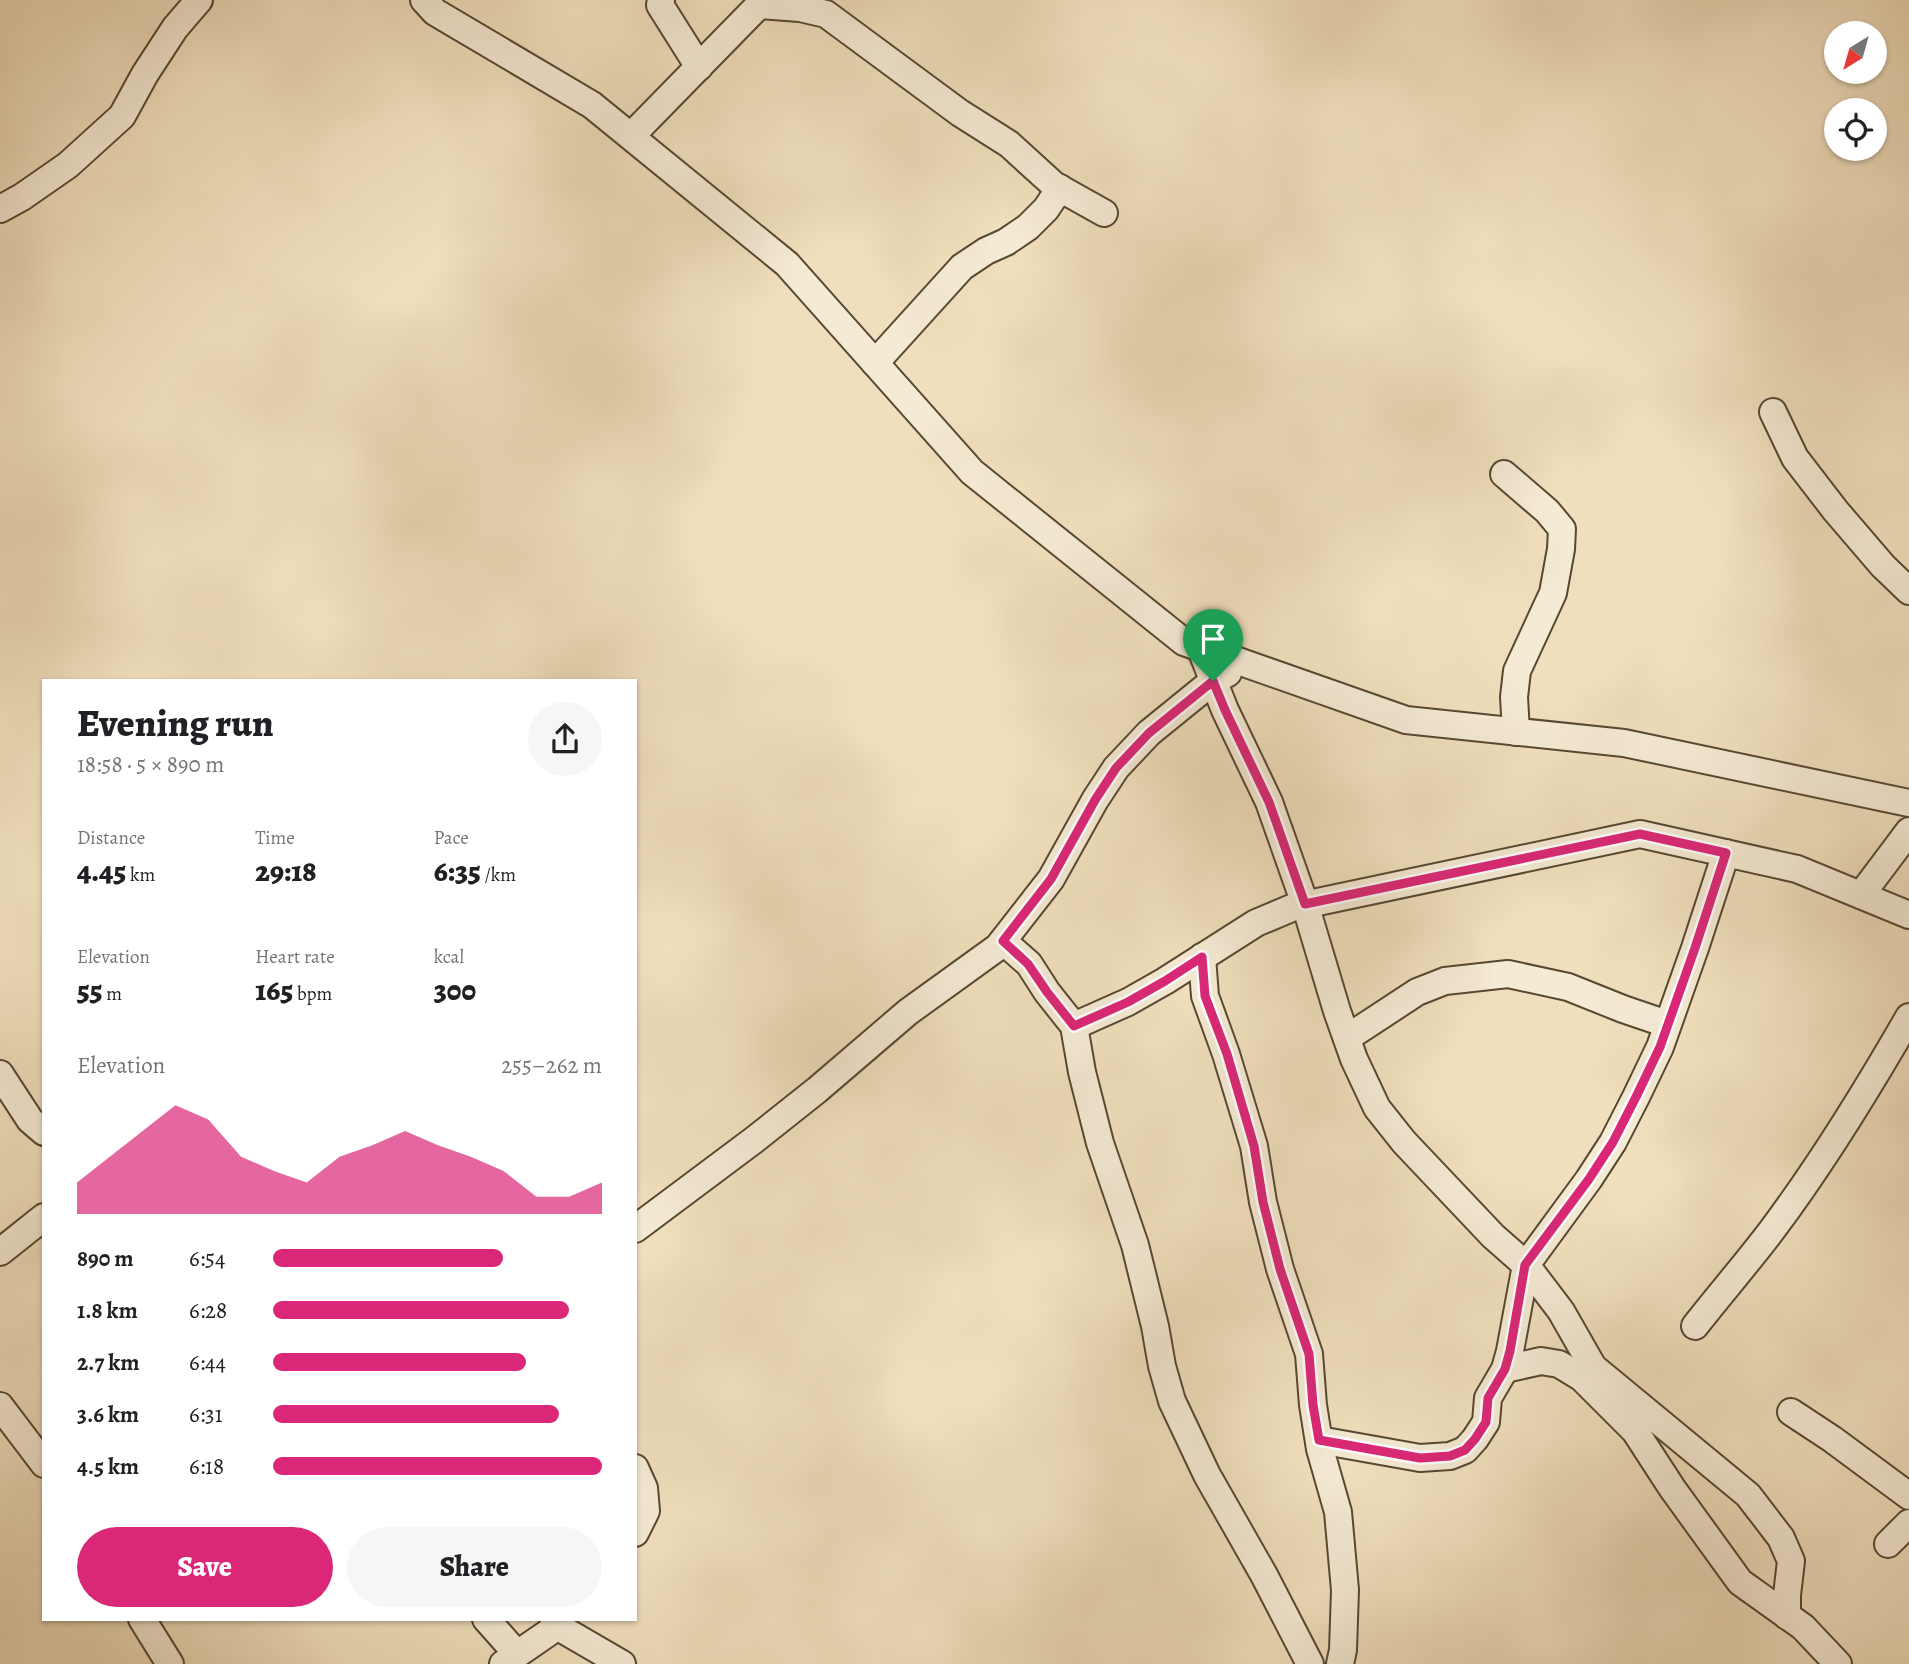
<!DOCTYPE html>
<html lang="en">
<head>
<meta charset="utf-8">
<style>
  :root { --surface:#fff; --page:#f6f6f6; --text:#202124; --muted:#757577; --accent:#db2777 }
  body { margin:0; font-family:Alegreya,serif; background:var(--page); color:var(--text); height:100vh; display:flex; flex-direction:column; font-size:26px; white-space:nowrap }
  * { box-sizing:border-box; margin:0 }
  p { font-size:23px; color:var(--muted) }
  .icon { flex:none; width:38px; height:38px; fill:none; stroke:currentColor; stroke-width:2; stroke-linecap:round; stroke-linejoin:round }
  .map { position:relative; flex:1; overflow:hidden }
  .drawer { position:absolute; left:42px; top:679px; width:595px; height:942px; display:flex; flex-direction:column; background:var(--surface); border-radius:0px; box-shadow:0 2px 5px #0004 }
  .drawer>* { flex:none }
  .needle { width:46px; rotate:217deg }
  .controls { position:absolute; left:1824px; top:21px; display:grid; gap:14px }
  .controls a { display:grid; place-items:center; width:63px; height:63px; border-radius:50%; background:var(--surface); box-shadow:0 2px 5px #0004; font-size:35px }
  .pin { position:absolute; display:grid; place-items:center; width:60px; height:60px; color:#fff; margin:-72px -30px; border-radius:50% 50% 50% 0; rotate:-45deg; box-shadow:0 0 7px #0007 }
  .pin .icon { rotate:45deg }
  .round { display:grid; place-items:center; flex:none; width:74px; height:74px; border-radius:37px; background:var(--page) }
  .headline { display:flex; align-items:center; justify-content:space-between; height:119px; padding:0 35px }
  h1 { font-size:38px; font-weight:800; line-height:52px }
  .stats { display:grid; grid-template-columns:repeat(3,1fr); gap:10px; height:119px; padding:7px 35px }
  .stats div { display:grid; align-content:center }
  .stats b { font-size:30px; font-weight:800 }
  .stats small { font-size:19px; font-weight:400 }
  .stats p { font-size:19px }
  .chart { height:196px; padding:14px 35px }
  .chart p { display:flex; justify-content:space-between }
  .chart svg { width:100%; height:126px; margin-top:7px; fill:var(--accent); opacity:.7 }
  .action { display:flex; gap:14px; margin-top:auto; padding:14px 35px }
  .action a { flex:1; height:80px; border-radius:42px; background:var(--accent); color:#fff; font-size:28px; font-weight:800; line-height:80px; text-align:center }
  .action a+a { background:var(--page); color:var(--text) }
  ul { padding:0 35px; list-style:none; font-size:23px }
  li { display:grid; grid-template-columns:112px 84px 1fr; align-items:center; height:52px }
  li i { height:18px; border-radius:9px; background:var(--accent) }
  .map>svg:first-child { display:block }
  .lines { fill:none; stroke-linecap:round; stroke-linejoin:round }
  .minor-casing { stroke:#574832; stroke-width:30 }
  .minor { stroke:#f5ead4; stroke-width:26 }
  .route-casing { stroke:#fff; stroke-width:14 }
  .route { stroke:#db2777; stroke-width:9 }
</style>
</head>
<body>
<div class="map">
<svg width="1909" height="1664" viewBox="0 0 1909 1664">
  <rect width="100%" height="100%" fill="#f0dfbd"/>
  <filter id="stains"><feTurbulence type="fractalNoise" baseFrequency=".00286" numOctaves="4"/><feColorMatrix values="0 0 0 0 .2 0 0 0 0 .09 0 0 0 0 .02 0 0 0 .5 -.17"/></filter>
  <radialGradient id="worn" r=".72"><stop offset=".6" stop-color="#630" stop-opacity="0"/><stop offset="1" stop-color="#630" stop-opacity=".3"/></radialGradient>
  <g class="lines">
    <g class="minor-casing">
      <g id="minor">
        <polyline points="424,0 435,12 592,105 787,264 972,472 1184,642 1406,720 1624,743 1909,803"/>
        <polyline points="661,0 660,5 699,67"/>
        <polyline points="759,5 800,8 826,14 960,113 1009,144 1054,185 1104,213"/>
        <polyline points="631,136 764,0"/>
        <polyline points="0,209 22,197 68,165 122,116 145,74 175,28 199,0"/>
        <polyline points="875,363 962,267 986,251 1006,242 1028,227 1046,209 1060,188"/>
        <polyline points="1773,412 1795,458 1835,510 1883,566 1909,591"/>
        <polyline points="1504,474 1547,511 1562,529 1561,549 1553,593 1517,671 1514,697 1516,732"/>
        <polyline points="1200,647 1225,710 1269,802 1305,904 1337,1011 1354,1059 1377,1108 1404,1142 1493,1236 1526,1265 1561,1311 1593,1367 1748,1495 1781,1538 1791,1561 1787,1595 1787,1616"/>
        <polyline points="1861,895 1909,831"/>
        <polyline points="1003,941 1029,964 1047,992 1074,1026 1082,1072 1100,1143 1135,1245 1155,1326 1162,1366 1172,1401 1207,1475 1264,1575 1310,1664"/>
        <polyline points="1202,957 1205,996 1226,1054 1254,1146 1263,1202 1280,1269 1309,1354 1313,1405 1320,1449 1338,1512 1345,1590 1343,1650 1340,1664"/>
        <polyline points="1074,1026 1128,1002 1165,981 1256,923 1294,907 1640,834 1797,869 1909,915"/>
        <polyline points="1347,1038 1417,992 1445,981 1508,974 1568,987 1623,1009 1667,1024"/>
        <polyline points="0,1074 30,1120 44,1132"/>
        <polyline points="635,1229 754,1140 817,1090 908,1012 998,947 1051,879 1095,800 1116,768 1149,733 1213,681 1228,673"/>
        <polyline points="0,1252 44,1217"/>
        <path d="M1695 1326C1720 1294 1747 1263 1772 1230 1823 1162 1867 1090 1909 1017"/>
        <polyline points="1505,1369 1541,1361 1559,1364 1582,1378 1635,1431 1672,1488 1740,1582 1803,1627 1838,1664"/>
        <polyline points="0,1406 44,1464"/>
        <polyline points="1791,1412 1832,1439 1909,1496"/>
        <polyline points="1319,1440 1420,1458 1450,1456 1465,1450 1475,1439 1486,1422 1488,1398 1505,1369 1510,1351 1526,1265 1589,1179 1613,1142 1636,1097 1660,1047 1695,948 1726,853"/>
        <polyline points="635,1468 644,1488 646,1511 635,1533"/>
        <polyline points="1888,1544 1909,1523"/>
        <polyline points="142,1619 170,1664"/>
        <polyline points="486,1619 517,1654"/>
        <polyline points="555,1625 622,1664"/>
        <polyline points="503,1664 548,1633 562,1619"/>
      </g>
    </g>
    <use href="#minor" class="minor"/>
  </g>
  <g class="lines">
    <g class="route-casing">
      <polygon id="route" points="1213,681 1225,710 1269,802 1305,904 1640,834 1726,853 1695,948 1660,1047 1636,1097 1613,1142 1589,1179 1525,1265 1510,1351 1505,1369 1488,1398 1486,1422 1475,1439 1465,1450 1450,1456 1420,1458 1319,1440 1313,1405 1309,1354 1280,1269 1263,1202 1254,1146 1227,1054 1205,996 1202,957 1165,981 1128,1002 1074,1026 1047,992 1028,964 1003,941 1051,879 1095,800 1116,768 1149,733"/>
    </g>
    <use href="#route" class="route"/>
  </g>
  <rect width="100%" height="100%" filter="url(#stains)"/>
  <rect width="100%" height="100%" fill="url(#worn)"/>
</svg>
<div class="controls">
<a><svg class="needle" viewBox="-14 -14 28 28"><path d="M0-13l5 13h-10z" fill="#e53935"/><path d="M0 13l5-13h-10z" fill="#757577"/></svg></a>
<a><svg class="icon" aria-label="locate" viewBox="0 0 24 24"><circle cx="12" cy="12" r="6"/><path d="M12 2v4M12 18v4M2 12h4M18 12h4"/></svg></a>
</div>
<div class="pin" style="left:1213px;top:681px;background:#1e9e55"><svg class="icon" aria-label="arrive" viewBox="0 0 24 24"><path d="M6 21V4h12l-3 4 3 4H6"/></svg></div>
<section class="drawer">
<div class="headline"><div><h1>Evening run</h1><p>18:58 · 5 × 890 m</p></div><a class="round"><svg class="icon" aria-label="share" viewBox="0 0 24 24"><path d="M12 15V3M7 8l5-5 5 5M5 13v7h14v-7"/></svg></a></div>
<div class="stats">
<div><p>Distance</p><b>4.45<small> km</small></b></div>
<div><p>Time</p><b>29:18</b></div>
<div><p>Pace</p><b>6:35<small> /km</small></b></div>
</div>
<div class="stats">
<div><p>Elevation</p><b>55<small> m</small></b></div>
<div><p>Heart rate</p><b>165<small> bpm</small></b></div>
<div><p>kcal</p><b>300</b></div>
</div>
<div class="chart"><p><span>Elevation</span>255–262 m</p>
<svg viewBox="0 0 160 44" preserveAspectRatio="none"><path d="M0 44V33L10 24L20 15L30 6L40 11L50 24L60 29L70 33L80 24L90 20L100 15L110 20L120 24L130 29L140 38L150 38L160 33V44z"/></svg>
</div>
<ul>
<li><b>890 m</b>6:54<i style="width:70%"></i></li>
<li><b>1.8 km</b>6:28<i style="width:90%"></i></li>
<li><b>2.7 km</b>6:44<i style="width:77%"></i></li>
<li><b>3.6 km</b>6:31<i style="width:87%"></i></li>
<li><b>4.5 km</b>6:18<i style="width:100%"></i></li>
</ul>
<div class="action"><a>Save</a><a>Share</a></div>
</section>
</div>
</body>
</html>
